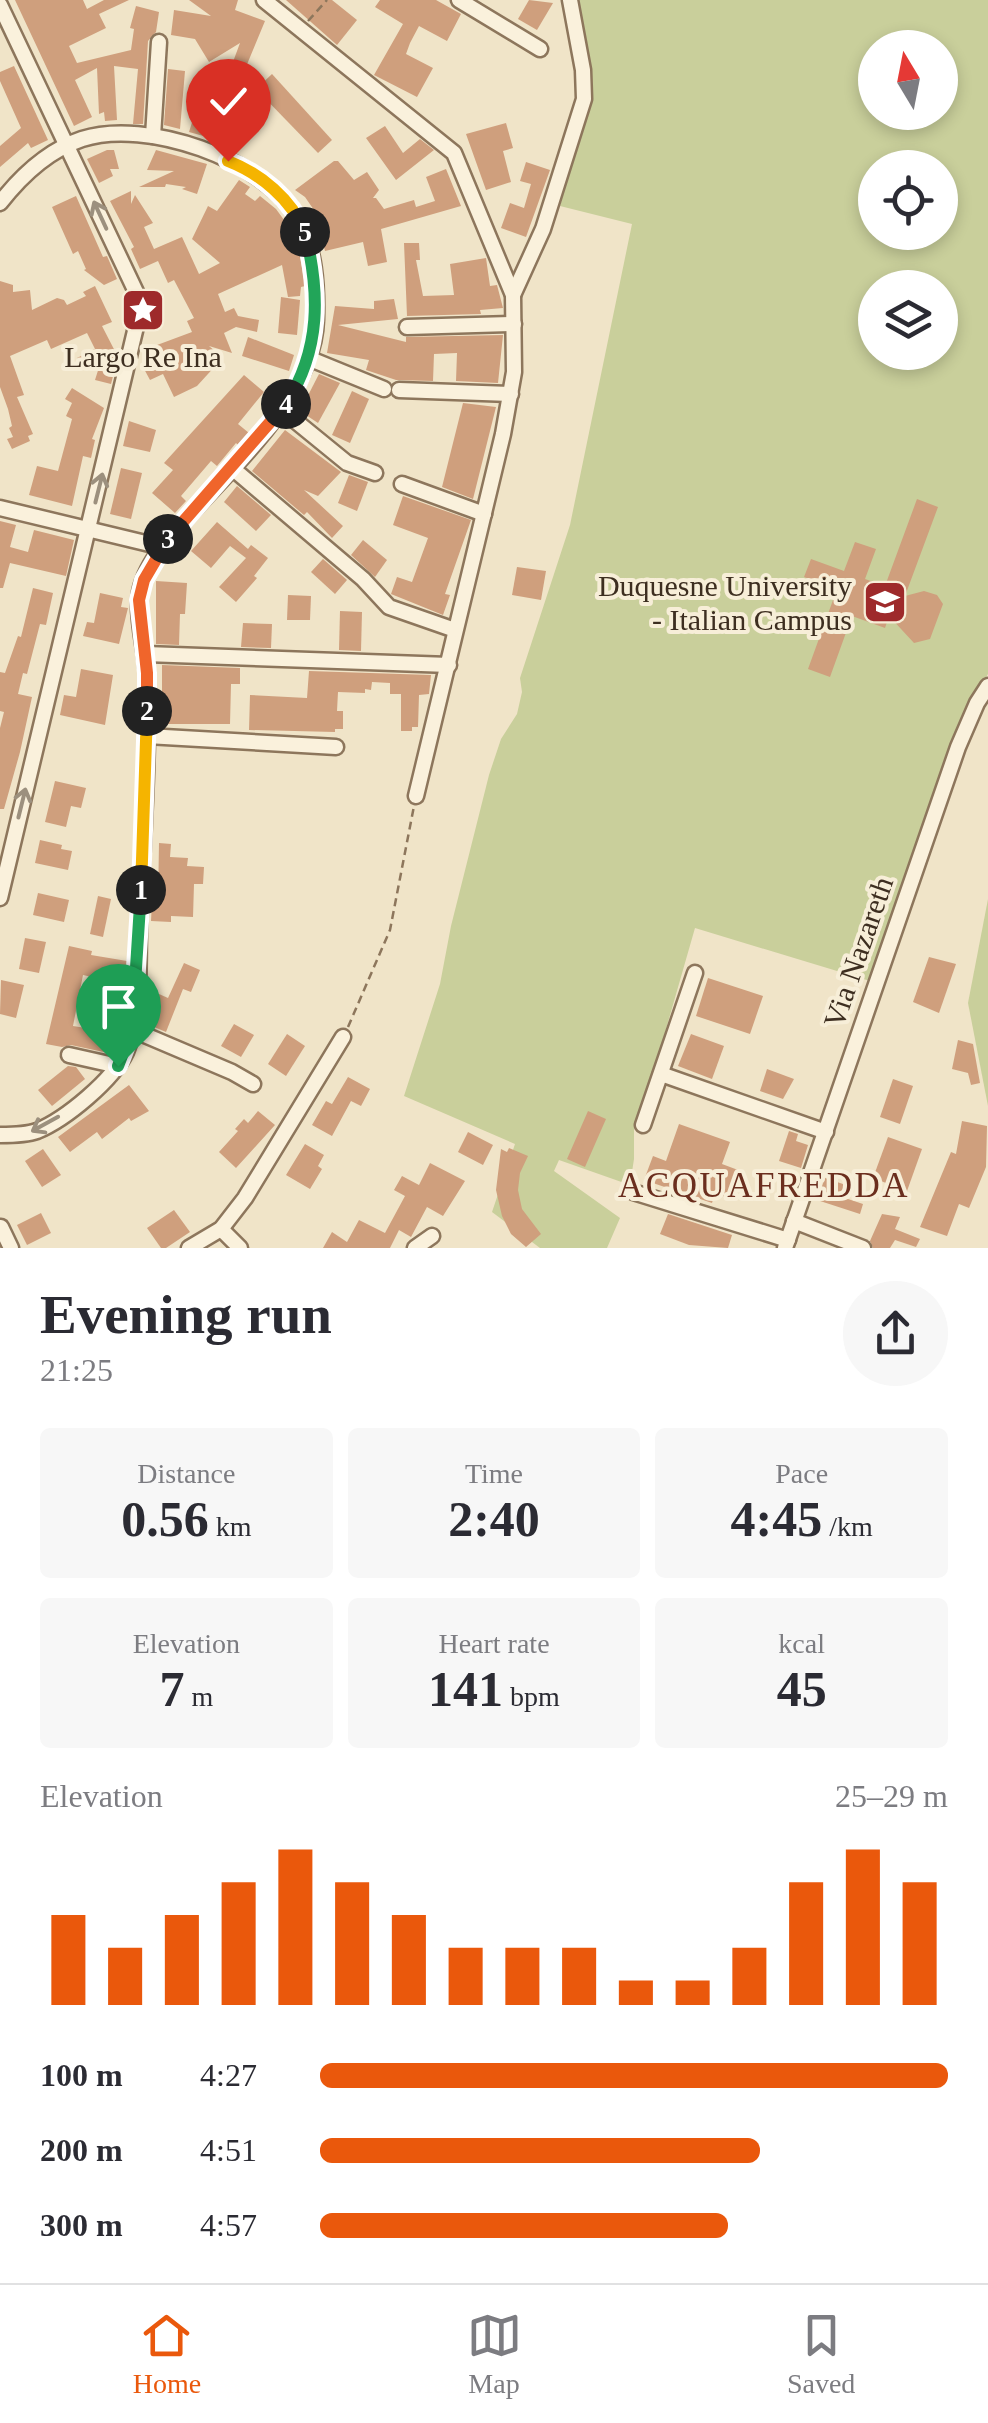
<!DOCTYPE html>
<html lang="en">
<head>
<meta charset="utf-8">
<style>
  :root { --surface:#fff; --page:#f7f7f7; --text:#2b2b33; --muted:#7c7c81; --line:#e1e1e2; --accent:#ea580c }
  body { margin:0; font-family:"Times New Roman",serif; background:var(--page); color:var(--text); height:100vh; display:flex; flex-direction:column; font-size:38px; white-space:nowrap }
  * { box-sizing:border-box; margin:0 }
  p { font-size:32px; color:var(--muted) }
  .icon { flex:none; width:55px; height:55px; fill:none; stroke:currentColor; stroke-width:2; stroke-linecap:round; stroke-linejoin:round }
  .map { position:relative; height:1248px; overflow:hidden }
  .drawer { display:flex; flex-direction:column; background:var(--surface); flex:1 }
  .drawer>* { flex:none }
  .needle { width:65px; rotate:350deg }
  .buttons { position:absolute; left:858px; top:30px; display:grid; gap:20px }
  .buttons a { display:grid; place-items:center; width:100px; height:100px; border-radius:50%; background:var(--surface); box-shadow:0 5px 15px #0003; font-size:50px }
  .pin { position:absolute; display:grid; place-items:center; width:85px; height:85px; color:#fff; margin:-102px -42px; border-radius:50% 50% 50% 0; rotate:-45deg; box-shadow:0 0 10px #0007 }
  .pin .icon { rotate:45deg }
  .km { position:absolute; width:50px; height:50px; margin:-25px; border-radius:50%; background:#222; color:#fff; font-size:28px; line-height:50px; text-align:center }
  .round { display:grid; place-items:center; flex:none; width:105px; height:105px; border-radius:52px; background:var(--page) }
  .headline { display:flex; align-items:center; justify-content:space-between; height:170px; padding:0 40px }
  h1 { font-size:55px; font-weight:600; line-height:75px }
  .metrics { display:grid; grid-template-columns:repeat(3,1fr); gap:15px; height:170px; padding:10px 40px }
  .metrics div { display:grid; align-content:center; border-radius:10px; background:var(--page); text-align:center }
  .metrics b { font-size:50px; font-weight:600 }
  .metrics small { font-size:28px; font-weight:400 }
  .metrics p { font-size:28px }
  .chart { height:280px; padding:20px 40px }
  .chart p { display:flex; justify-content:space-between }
  .chart svg { width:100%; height:180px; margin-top:10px; stroke:var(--accent); stroke-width:6 }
  ul { padding:0 40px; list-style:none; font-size:32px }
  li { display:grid; grid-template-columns:160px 120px 1fr; align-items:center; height:75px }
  li i { height:25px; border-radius:12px; background:var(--accent) }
  .tab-bar { display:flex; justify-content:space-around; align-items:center; height:140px; border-top:2px solid var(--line); background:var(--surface); font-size:28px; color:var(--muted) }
  .tab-bar a { display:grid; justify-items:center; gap:5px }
  .tab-bar .active { color:var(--accent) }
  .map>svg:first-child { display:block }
  .green { fill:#c9cf9b; fill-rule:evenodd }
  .building { fill:#cf9f7d; fill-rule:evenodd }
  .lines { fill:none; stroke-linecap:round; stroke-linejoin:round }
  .minor-casing { stroke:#8d765c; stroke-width:19 }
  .path { stroke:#8d765c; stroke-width:2.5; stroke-dasharray:8 5; stroke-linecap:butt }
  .minor { stroke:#faf1dc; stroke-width:14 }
  .oneway { stroke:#9c907e }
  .split-1-casing { stroke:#fff; stroke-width:20 }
  .split-2-casing { stroke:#fff; stroke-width:20 }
  .split-3-casing { stroke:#fff; stroke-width:20 }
  .split-4-casing { stroke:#fff; stroke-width:20 }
  .split-5-casing { stroke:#fff; stroke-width:20 }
  .split-6-casing { stroke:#fff; stroke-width:20 }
  .split-1 { stroke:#22a559; stroke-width:12 }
  .split-2 { stroke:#f5b400; stroke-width:12 }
  .split-3 { stroke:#f0652b; stroke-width:12 }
  .split-4 { stroke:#f0652b; stroke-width:12 }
  .split-5 { stroke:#22a559; stroke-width:12 }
  .split-6 { stroke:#f5b400; stroke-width:12 }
  .labels { text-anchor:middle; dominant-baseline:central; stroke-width:8; stroke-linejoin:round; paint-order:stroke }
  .poi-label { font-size:30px; fill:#3d2e20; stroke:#f7eed8 }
  .street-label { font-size:30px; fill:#3d2e20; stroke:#f7eed8 }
  .quarter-label { font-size:35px; letter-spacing:2.5px; fill:#6b2e1e; stroke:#f7eed8 }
</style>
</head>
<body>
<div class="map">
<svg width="988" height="1248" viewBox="0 0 988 1248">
  <rect width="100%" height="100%" fill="#f0e4c8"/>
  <g class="green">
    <path d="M576 0H988V674L965 712 870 981 695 928 656 1064 634 1127V1159L630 1185 559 1160 554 1171 620 1218 607 1248H540L492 1212 515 1144 404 1096 440 984 451 926 489 775 501 739 517 714 522 692 520 678 570 525 632 224 560 206 593 85ZM875 48H940V112H875ZM875 168H940V232H875ZM875 288H940V352H875Z"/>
    <polygon points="988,899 988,1106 968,1003"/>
  </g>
  <g class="building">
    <polygon points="15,0 83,0 87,9 104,0 129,0 99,14 106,28 69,46 77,63 131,50 134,29 130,28 136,6 159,12 156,32 148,41 143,124 133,124 138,69 114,66 117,120 105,121 104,112 99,114 97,68 75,80 92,117 74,126"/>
    <polygon points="189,0 238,0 235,10 265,21 243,74 241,71 228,114 241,102 251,107 241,128 248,131 241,147 219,137 218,140 189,132 194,116 210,121 217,98 201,94 207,72 227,78 240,43 209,62 195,39 171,35 174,10 211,16"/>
    <polygon points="286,0 332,0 357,20 337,45"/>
    <polygon points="380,0 436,0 461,14 447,41 419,26 410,43 406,54 433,68 417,97 374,75 403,24 375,7"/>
    <polygon points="529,0 553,3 537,30 518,19"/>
    <polygon points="14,66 48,140 31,148 28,143 0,167 0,146 21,128 0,81 0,72"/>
    <polygon points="168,69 185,71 180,129 164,125"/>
    <polygon points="272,74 332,140 318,153 256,89"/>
    <polygon points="506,123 513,148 503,151 511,182 486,190 466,134"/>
    <polygon points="385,126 403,153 420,139 434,150 396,180 366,138"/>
    <polygon points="107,150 114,150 119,169 110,169 113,176 99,183 87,159"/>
    <polygon points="156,150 207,164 197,194 182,189 186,187 166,184 165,187 139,187 174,171 147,170"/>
    <polygon points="334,161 338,161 354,180 367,172 379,190 373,198 376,198 384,209 414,200 416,207 435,201 426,177 446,169 461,206 381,229 387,262 368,266 363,242 325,251 319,227 325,226 305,197 295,190"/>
    <polygon points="526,162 550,170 526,237 501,228 510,203 524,208 531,184 520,181"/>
    <polygon points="239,180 250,187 245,194 255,201 260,196 276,209 287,224 298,244 305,286 301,287 300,296 288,297 282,265 218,294 225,312 234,308 238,316 259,320 257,332 236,327 224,333 232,353 209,346 216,352 218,363 197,386 174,397 163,374 150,380 143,367 149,364 145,354 151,352 149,348 192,332 187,321 194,318 174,280 168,283 158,261 140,269 131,249 134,247 110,201 131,191 131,204 135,195 153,223 144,227 154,249 182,237 199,274 220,263 192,239 208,206 217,211"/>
    <polygon points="76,196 103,257 107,256 117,279 104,285 84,270 86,269 78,251 73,254 52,207"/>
    <polygon points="404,243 419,243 420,260 416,260 423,296 454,295 450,264 486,258 490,286 497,285 503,308 480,310 481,314 407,316"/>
    <polygon points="0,281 13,285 13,292 30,290 32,310 57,298 64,300 67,305 86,296 83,292 95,286 112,322 102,326 118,357 111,384 95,380 101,361 83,370 77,358 95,349 87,333 51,349 47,340 10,356 24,395 17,397 33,434 28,436 30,441 12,449 7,439 13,437 9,428 12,426 8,409 0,387"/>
    <polygon points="281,297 300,300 297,335 278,333"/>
    <polygon points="394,299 398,319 338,325 406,342 406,337 503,335 498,383 456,381 457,353 434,354 433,381 396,380 366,370 369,360 327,353 335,306 374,309 374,301"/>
    <polygon points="248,337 294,355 289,371 242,356"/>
    <polygon points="319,374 340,383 318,423 300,411"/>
    <polygon points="244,375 264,392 238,424 249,433 239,446 236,443 217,466 211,461 181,496 186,501 175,513 152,493 173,470 164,463"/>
    <polygon points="72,388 104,408 92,439 95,440 91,458 83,456 72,506 29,495 37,466 58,471 72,419 66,416 72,403 65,399"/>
    <polygon points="352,391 369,399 350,443 332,435"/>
    <polygon points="463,403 496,407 473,499 442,487"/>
    <polygon points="129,421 156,430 150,452 123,446"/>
    <polygon points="285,430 341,472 318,496 304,490 343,526 332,538 307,512 304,515 252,471"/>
    <polygon points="121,468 142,473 131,519 110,514"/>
    <polygon points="349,475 368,482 357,511 338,503"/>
    <polygon points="237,486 271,515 256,531 224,502"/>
    <polygon points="403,496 471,520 445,594 450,595 443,615 391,594 397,577 412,582 428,538 393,525"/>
    <polygon points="917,499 938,507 905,596 924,591 937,595 943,604 930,639 914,643 889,616 885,628 852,616 830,677 808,669 837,589 804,577 811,559 844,571 855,542 876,549 865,579 885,586"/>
    <polygon points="0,521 16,525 10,547 28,552 34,530 74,540 66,576 10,563 3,588 0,588"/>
    <polygon points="217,522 248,549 251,545 268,558 254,576 257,578 236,602 219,587 246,558 230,546 211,568 191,551"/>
    <polygon points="363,540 387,560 375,577 351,555"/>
    <polygon points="323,559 347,580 335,594 311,572"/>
    <polygon points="517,567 546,571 541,600 512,595"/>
    <polygon points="156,581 187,583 185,614 180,614 179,645 156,644"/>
    <polygon points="33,588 53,593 46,625 40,624 27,674 23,673 18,694 32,697 20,752 4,809 0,809 0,728 4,712 0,711 0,672 5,673 18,636 21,637"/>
    <polygon points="100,593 123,598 121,607 128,608 119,644 83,636 87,622 94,623"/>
    <polygon points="288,595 311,596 310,620 287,620"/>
    <polygon points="340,611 362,612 361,651 339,650"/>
    <polygon points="243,623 272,624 271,648 241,647"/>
    <polygon points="162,665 240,668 240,684 231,684 230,724 162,724"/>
    <polygon points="81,669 113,675 105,725 60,715 64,695 76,697"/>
    <polygon points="309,671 431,675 429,694 419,695 418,727 412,727 412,731 401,731 401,694 390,694 390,683 372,682 371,690 365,689 365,693 338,692 337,711 343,711 343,729 335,729 335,732 249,730 250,695 307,698"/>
    <polygon points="55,781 86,788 81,808 71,806 66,827 45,822"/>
    <polygon points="40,840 62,845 61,849 72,851 68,870 35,863"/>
    <polygon points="159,843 171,844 170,857 188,858 187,866 204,867 203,884 194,884 193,917 171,916 171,922 151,921 152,901 158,902"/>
    <polygon points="38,893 69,900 64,922 33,915"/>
    <polygon points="98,896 111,899 103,937 90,934"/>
    <polygon points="25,938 46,942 39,973 19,969"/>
    <path d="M69 946 92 951 91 955 127 961 113 1054 71 1045 62 1047 46 1044ZM83 975 101 979 92 1029 73 1026Z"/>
    <polygon points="929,957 956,964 939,1013 913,1002"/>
    <polygon points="184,963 200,970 191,992 183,989 166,1032 147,1024 159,994 168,998"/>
    <polygon points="708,978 763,996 750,1034 696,1016"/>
    <polygon points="1,980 24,985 16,1018 0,1014"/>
    <polygon points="234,1024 254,1035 241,1057 221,1046"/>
    <polygon points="287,1034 305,1046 286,1076 268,1064"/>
    <polygon points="691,1034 724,1046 712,1079 678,1066"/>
    <polygon points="958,1040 973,1044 980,1083 971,1085 968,1073 952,1069"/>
    <polygon points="68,1066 76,1067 85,1079 52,1106 38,1090"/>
    <polygon points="767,1069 794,1079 783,1099 760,1091"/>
    <polygon points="348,1077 370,1089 361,1106 351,1101 332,1136 312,1125 326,1101 332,1104"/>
    <polygon points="893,1079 913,1086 900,1124 880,1117"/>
    <polygon points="129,1085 149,1111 131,1121 129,1118 102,1139 97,1132 70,1152 58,1137"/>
    <polygon points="258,1111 275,1125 236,1168 219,1152 238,1131 235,1129 244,1119 248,1123"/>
    <polygon points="588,1111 606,1119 585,1167 567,1159"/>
    <polygon points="962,1121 987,1126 986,1167 969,1208 959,1204 947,1236 920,1227 951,1152 956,1154"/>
    <polygon points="679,1124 730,1142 722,1164 738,1170 728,1198 715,1193 712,1203 644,1180 653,1156 666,1161"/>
    <polygon points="789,1131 798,1134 796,1141 808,1145 801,1168 779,1161"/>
    <polygon points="468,1132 493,1145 483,1165 458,1152"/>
    <polygon points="888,1137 922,1149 907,1191 873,1178"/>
    <polygon points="305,1144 324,1155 318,1166 322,1169 310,1189 286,1175"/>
    <polygon points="509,1148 528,1156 520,1173 518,1190 522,1209 541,1234 526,1247 511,1234 502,1216 496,1190 501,1149 507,1152"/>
    <polygon points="43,1149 61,1175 42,1187 25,1161"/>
    <polygon points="430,1163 465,1181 443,1216 427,1207 411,1237 399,1230 390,1248 323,1248 332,1232 347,1242 359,1220 385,1233 405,1196 394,1190 402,1176 419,1185"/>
    <polygon points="825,1178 846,1185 842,1197 863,1204 860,1214 817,1200"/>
    <polygon points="174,1210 190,1232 166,1248 161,1248 147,1228"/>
    <polygon points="41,1213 51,1233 27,1245 17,1225"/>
    <polygon points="668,1214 732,1235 728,1248 689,1245 660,1234"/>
    <polygon points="882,1214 900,1217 895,1229 920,1239 916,1247 895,1240 890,1248 873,1248 870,1241"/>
  </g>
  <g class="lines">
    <g class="minor-casing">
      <g id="minor">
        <polyline points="264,0 454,153 513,295 514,372 503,434 416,796"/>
        <polyline points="459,0 540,49"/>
        <polyline points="0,5 137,294 140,310 0,898"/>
        <polyline points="153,136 159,42"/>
        <path d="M0 203C21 176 49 150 82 139 146 118 263 159 297 217 315 247 317 286 316 320 314 396 230 468 182 523 164 544 140 572 139 601 138 626 146 651 147 676 149 761 142 847 139 932 138 970 141 1016 126 1052 113 1080 66 1119 37 1131 26 1135 12 1135 0 1135"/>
        <polyline points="513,295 543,229 584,99 583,70 570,0"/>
        <polyline points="407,327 514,324"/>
        <polyline points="308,358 384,389"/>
        <polyline points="399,390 511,394"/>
        <polyline points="282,410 347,463 375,473"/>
        <polyline points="231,467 363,579 389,607 455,630"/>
        <polyline points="402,484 484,514"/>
        <polyline points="0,508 162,547"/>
        <polyline points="146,654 449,665"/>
        <polyline points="147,736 336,747"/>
        <polyline points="133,1030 232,1072 253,1084"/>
        <polyline points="69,1055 118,1066"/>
        <polyline points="661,1074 826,1132"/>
        <polyline points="643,1125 695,973"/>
        <polyline points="633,1192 788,1240"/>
        <polyline points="794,1221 863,1248"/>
        <polyline points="1,1227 11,1248"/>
        <polyline points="221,1229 240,1248"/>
        <polyline points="189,1248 221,1229 245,1198 343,1037"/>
        <polyline points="415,1248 432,1236"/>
        <polyline points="785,1248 958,747 977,703 988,686"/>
      </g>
    </g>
    <g class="path">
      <polyline points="308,21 327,0"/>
      <polyline points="348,1027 390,930 414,806"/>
    </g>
    <use href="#minor" class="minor"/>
  </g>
  <defs><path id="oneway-shaft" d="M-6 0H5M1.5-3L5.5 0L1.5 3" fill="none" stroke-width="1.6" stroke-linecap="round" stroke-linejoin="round" transform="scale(2.5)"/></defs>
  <g class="oneway">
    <use href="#oneway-shaft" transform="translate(100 215) rotate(-115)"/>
    <use href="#oneway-shaft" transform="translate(99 488) rotate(-76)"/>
    <use href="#oneway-shaft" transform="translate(22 803) rotate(-76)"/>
    <use href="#oneway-shaft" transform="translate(45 1124) rotate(151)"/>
  </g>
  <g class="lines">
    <g class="split-1-casing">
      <polyline id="split-1" points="118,1066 132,1030 141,890"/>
    </g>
    <g class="split-2-casing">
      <polyline id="split-2" points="141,890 147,711"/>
    </g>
    <g class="split-3-casing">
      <polyline id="split-3" points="147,711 147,673 139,600 144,580 168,539"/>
    </g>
    <g class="split-4-casing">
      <polyline id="split-4" points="168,539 286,404"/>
    </g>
    <g class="split-5-casing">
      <path id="split-5" d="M286 404C321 349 320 293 305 232"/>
    </g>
    <g class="split-6-casing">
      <path id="split-6" d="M228 161C261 174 291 199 305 232"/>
    </g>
    <use href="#split-1" class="split-1"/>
    <use href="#split-2" class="split-2"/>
    <use href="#split-3" class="split-3"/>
    <use href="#split-4" class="split-4"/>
    <use href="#split-5" class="split-5"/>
    <use href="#split-6" class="split-6"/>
  </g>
  <defs>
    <g id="sight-square" transform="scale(2.25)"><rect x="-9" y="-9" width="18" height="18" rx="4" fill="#9e2a2b" stroke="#f7eed8"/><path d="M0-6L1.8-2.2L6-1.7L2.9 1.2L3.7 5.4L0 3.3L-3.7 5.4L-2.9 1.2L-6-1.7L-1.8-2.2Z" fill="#fff"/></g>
    <g id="university-square" transform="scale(2.25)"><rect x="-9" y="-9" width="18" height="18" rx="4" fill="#9e2a2b" stroke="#f7eed8"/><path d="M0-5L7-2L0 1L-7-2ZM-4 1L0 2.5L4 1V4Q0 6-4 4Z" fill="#fff"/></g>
  </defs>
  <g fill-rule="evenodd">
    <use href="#sight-square" x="143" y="310"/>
    <use href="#university-square" x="885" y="602"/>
  </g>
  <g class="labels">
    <g class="poi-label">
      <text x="143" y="356">Largo Re Ina</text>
      <text x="852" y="585" text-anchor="end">Duquesne University<tspan x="852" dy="34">- Italian Campus</tspan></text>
    </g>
    <g class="street-label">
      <text transform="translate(858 952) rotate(-71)">Via Nazareth</text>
    </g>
    <g class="quarter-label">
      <text x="764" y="1185">ACQUAFREDDA</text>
    </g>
  </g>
</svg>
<div class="buttons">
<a><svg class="needle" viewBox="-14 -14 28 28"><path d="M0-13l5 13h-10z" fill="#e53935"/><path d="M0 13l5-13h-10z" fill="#7c7c81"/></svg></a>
<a><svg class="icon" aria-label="locate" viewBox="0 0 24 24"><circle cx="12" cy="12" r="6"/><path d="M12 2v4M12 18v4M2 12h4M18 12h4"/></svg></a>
<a><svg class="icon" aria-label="layers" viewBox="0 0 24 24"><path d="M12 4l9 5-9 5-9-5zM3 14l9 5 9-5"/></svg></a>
</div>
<div class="pin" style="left:118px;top:1066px;background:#1e9e55"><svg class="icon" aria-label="arrive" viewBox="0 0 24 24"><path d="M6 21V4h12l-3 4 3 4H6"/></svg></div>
<div class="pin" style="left:228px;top:161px;background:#d93025"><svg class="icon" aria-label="check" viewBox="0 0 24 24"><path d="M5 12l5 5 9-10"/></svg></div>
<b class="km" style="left:141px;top:890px">1</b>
<b class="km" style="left:147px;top:711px">2</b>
<b class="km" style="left:168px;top:539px">3</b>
<b class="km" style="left:286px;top:404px">4</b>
<b class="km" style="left:305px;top:232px">5</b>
</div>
<section class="drawer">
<div class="headline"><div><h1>Evening run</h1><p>21:25</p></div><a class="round"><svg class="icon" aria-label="share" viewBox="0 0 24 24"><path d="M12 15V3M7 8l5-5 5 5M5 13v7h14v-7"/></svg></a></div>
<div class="metrics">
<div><p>Distance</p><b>0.56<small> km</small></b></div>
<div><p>Time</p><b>2:40</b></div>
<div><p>Pace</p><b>4:45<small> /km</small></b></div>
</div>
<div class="metrics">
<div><p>Elevation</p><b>7<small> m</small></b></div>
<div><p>Heart rate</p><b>141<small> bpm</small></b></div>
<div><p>kcal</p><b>45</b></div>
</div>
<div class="chart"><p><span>Elevation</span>25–29 m</p>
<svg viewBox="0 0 160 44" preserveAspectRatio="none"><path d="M5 44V22M15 44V30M25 44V22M35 44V14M45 44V6M55 44V14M65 44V22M75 44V30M85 44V30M95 44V30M105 44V38M115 44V38M125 44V30M135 44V14M145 44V6M155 44V14"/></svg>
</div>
<ul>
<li><b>100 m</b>4:27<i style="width:100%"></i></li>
<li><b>200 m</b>4:51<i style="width:70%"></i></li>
<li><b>300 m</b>4:57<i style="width:65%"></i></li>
</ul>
</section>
<nav class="tab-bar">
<a class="active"><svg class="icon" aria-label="home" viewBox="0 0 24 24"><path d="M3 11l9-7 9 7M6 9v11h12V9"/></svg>Home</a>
<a><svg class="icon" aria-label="map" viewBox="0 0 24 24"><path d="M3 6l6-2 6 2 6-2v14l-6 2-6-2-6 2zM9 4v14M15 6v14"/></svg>Map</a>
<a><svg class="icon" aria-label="saved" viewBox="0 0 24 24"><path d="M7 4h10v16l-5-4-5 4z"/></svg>Saved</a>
</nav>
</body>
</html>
